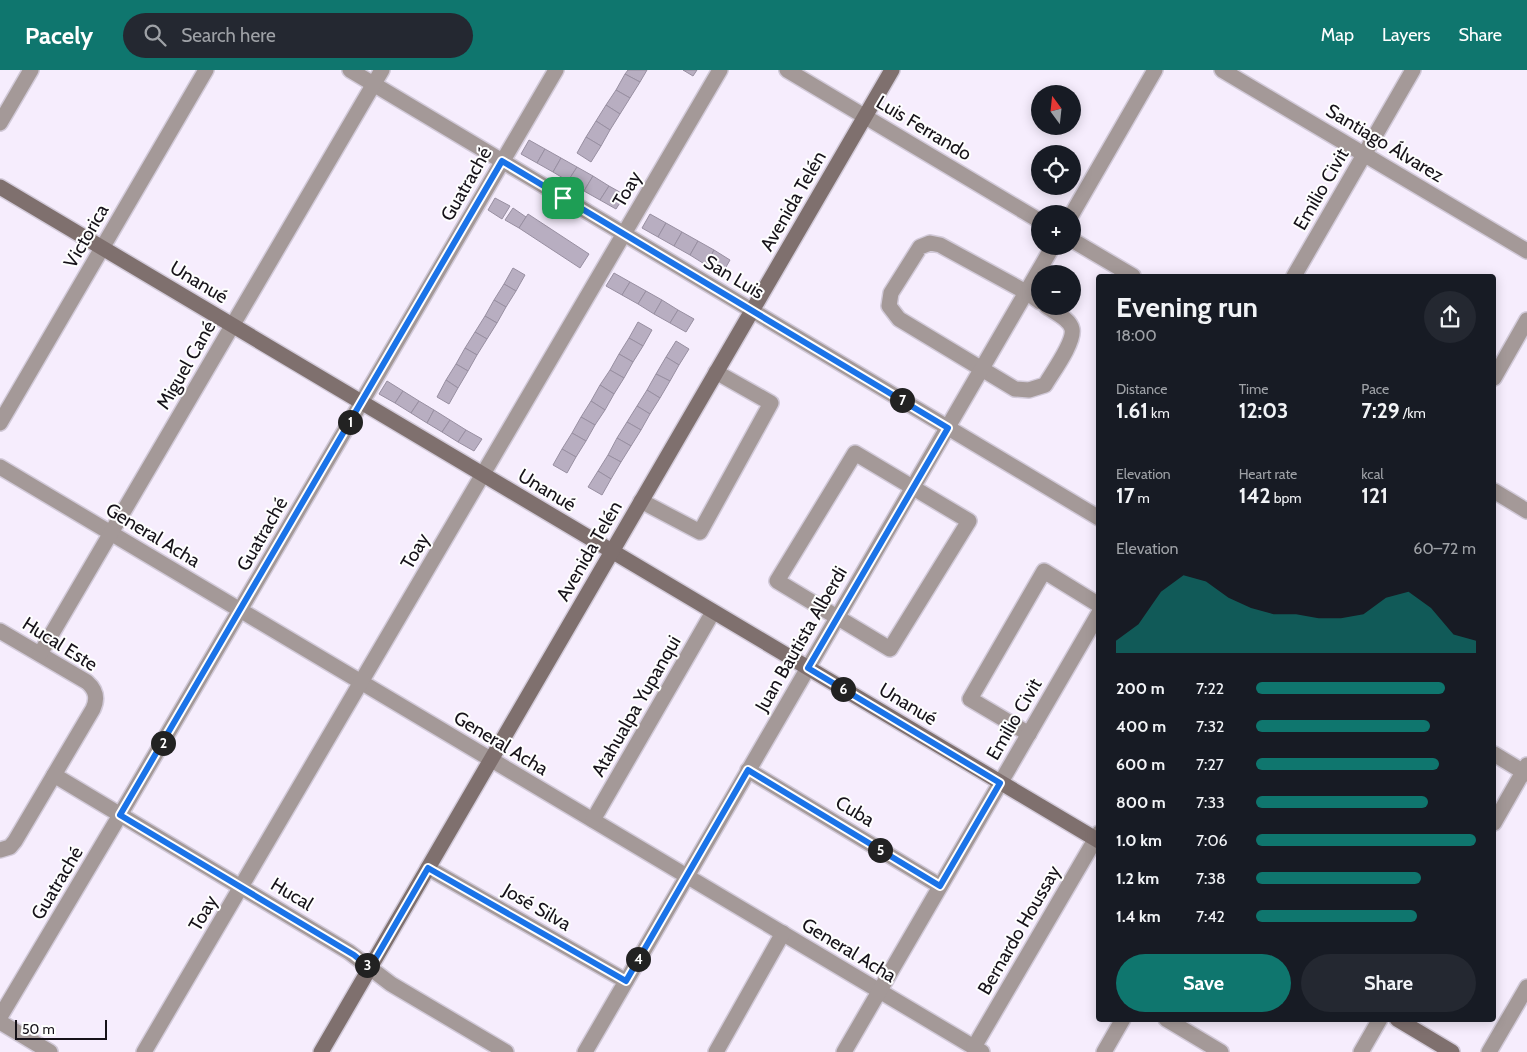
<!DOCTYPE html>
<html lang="en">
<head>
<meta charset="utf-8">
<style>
  :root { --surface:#171b24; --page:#242831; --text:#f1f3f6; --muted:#9ea1a6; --accent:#0f766e }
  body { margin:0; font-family:Cabin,sans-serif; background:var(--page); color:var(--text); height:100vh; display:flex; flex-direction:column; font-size:19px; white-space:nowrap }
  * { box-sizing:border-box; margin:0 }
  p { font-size:16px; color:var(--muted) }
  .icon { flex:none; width:28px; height:28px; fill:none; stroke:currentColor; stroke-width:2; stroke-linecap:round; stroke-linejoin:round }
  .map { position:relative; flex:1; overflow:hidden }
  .details { position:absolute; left:1096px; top:204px; width:400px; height:748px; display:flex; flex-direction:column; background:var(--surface); border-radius:5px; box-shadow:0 2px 12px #0003 }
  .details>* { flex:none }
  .needle { width:32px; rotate:345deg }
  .fabs { position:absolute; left:1031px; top:15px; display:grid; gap:10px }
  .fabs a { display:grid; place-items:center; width:50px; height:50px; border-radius:50%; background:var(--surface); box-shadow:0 2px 12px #0003; font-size:25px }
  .scale { position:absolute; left:15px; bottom:12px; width:92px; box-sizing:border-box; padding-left:5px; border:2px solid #161219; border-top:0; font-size:14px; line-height:18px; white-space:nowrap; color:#161219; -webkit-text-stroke:4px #fefefe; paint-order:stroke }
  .pin { position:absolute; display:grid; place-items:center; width:42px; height:42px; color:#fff; margin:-21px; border-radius:10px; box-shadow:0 2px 8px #0006 }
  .km { position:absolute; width:25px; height:25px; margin:-12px; border-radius:50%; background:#222; color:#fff; font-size:14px; line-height:25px; text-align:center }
  .round { display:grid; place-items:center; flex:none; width:52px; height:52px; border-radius:26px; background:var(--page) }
  .headline { display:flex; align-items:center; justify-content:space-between; height:85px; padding:0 20px }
  h1 { font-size:28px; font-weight:800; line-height:38px }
  .stats { display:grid; grid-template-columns:repeat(3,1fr); gap:8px; height:85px; padding:5px 20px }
  .stats div { display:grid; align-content:center }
  .stats b { font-size:21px; font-weight:800 }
  .stats small { font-size:14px; font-weight:400 }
  .stats p { font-size:14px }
  .chart { height:140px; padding:10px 20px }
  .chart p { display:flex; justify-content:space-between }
  .chart svg { width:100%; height:90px; margin-top:5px; fill:var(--accent); opacity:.7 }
  .action { display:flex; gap:10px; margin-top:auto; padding:10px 20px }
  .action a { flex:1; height:58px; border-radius:30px; background:var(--accent); color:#fff; font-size:20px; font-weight:800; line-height:58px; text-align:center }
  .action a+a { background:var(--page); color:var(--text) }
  ul { padding:0 20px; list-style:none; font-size:16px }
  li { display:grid; grid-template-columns:80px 60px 1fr; align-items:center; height:38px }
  li i { height:12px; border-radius:6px; background:var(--accent) }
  header { display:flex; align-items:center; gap:30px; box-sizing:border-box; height:70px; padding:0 25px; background:var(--accent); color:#fff }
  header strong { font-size:24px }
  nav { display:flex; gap:28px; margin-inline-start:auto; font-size:18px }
  .search { width:350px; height:45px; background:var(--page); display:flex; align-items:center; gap:12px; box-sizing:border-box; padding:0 18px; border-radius:28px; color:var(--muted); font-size:19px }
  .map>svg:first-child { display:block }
  .building { fill:#b8aec1; stroke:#988fa1 }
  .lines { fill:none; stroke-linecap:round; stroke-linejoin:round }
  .street-casing { stroke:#d2cad9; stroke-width:18 }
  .secondary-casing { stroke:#d2cad9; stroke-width:18 }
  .street { stroke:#a49998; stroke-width:15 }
  .secondary { stroke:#7f706e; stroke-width:15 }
  .route-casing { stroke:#fff; stroke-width:10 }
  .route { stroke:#1a73e8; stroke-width:6 }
  .labels { text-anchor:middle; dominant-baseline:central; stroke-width:4; stroke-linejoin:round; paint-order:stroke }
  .street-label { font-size:19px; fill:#161219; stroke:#fefefe }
</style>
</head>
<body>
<header>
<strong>Pacely</strong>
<div class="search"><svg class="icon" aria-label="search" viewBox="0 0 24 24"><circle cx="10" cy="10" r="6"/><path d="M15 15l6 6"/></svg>Search here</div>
<nav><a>Map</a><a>Layers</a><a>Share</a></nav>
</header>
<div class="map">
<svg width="1527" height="982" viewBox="0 0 1527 982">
  <rect width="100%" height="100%" fill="#f6edfd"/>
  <g class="building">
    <polygon points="628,0 647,0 640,12 625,4"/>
    <polygon points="683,0 697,0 693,6"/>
    <polygon points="625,4 640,12 630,28 616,20"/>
    <polygon points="616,20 630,28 620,44 606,35"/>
    <polygon points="606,35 620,44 610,60 596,51"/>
    <polygon points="596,51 610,60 601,76 586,67"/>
    <polygon points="586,67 601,76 591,92 577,83"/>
    <polygon points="529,70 545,79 537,93 521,84"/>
    <polygon points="545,79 561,88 553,102 537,93"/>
    <polygon points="561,88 577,97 568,111 553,102"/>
    <polygon points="577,97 593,106 584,121 568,111"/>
    <polygon points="593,106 609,116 600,130 584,121"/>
    <polygon points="609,116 625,125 616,139 600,130"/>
    <polygon points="495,128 510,136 502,149 488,140"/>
    <polygon points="513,138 526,147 519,158 505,150"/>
    <polygon points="528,144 589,184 580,198 519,158"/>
    <polygon points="650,144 666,153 658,167 642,158"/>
    <polygon points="666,153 682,162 674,176 658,167"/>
    <polygon points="682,162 698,171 690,185 674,176"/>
    <polygon points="698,171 714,180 706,195 690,185"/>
    <polygon points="714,180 730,190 722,204 706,195"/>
    <polygon points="513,198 525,205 516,221 504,214"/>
    <polygon points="614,203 630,212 622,225 606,216"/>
    <polygon points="630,212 646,221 638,234 622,225"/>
    <polygon points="504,214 516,221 506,237 494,230"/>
    <polygon points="646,221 662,230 654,244 638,234"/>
    <polygon points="494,230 506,237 497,253 485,246"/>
    <polygon points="662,230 678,240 670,253 654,244"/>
    <polygon points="678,240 694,249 686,262 670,253"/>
    <polygon points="485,246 497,253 487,269 475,262"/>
    <polygon points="638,252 652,260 643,276 629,268"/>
    <polygon points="475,262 487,269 477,285 465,278"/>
    <polygon points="629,268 643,276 633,292 619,284"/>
    <polygon points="676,271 689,279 679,295 666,287"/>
    <polygon points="465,278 477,285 468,301 456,294"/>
    <polygon points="619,284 633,292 624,308 610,300"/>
    <polygon points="666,287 679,295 670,311 656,304"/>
    <polygon points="456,294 468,301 458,318 446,310"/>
    <polygon points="610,300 624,308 614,324 600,315"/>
    <polygon points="656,304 670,311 660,328 647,320"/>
    <polygon points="446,310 458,318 449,334 437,327"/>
    <polygon points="387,311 403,321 395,333 379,324"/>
    <polygon points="600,315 614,324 605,340 591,331"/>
    <polygon points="647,320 660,328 650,344 637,336"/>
    <polygon points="403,321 419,331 411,343 395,333"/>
    <polygon points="419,331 434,340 427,353 411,343"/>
    <polygon points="591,331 605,340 595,355 581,347"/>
    <polygon points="637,336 650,344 641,360 627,352"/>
    <polygon points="434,340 450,350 442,362 427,353"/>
    <polygon points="581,347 595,355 586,371 572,363"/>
    <polygon points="450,350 466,360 458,372 442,362"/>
    <polygon points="627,352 641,360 631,376 617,368"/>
    <polygon points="466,360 482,369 474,381 458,372"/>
    <polygon points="572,363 586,371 576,387 562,379"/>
    <polygon points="617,368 631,376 621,392 608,385"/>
    <polygon points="562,379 576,387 567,403 553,395"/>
    <polygon points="608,385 621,392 611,409 598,401"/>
    <polygon points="598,401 611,409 602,425 588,417"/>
  </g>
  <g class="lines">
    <g class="street-casing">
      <g id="street">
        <polyline points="350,0 1099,448"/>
        <polyline points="787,0 1040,151"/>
        <polyline points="1222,0 1527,181"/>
        <polyline points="0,53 31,0"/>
        <polyline points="1072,144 1155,0"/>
        <polyline points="1072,170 1133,206"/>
        <polyline points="1294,206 1413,0"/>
        <path d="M1040 232 1026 222 940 175 930 173 920 177 891 223 889 236 899 249 1015 319 1029 320 1045 315C1052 303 1075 272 1072 259 1070 249 1054 242 1046 236"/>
        <polyline points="1494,308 1527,250"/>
        <polyline points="0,353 206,0"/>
        <polygon points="855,383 969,451 890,579 777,511"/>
        <polyline points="0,397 982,982"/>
        <polyline points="1494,421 1527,441"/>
        <polyline points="641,431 700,462 771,333 716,302"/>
        <path d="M0 561 87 612C96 620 98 628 93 639L15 771 10 777 0 780"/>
        <polyline points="40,584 382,0"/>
        <polyline points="1029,664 970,629 1044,501 1099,535"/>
        <polyline points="1494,684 1527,704"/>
        <polyline points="748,700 940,816"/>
        <polyline points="54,705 349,882 391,914 506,982"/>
        <polyline points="593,750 713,542"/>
        <polyline points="1494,753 1527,695"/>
        <polyline points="428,798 626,911"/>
        <polyline points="0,947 120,745 556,0"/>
        <polyline points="1166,949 1221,982"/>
        <polyline points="0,952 50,982"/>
        <polyline points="974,977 1099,763"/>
        <polyline points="144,982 720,0"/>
        <polyline points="585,982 1053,176"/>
        <polyline points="716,982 783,863"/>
        <polyline points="844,982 1099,543"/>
        <polyline points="1104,982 1123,949"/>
        <polyline points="1361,982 1380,949"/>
        <polyline points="1489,982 1527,917"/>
      </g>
    </g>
    <g class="secondary-casing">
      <g id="secondary">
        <polyline points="0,117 1099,771"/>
        <polyline points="1397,949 1452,982"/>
        <polyline points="321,982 892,0"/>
      </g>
    </g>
    <use href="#street" class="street"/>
    <use href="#secondary" class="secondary"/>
  </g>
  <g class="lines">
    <g class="route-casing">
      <polygon id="route" points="502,91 948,358 808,598 1000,713 940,816 748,700 626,911 428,798 370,898 354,885 120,745"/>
    </g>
    <use href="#route" class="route"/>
  </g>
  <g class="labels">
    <g class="street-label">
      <text transform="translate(924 58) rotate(31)">Luis Ferrando</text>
      <text transform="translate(1385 73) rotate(31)">Santiago Álvarez</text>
      <text transform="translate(466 114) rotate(-60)">Guatraché</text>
      <text transform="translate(627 119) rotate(-60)">Toay</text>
      <text transform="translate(1321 119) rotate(-60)">Emilio Civit</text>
      <text transform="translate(793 131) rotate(-60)">Avenida Telén</text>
      <text transform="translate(86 166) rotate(-60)">Victorica</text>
      <text transform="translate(734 207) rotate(31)">San Luis</text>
      <text transform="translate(199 212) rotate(31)">Unanué</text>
      <text transform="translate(186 295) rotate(-60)">Miguel Cané</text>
      <text transform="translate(547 420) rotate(31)">Unanué</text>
      <text transform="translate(262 464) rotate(-60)">Guatraché</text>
      <text transform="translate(153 465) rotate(31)">General Acha</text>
      <text transform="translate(415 481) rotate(-60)">Toay</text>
      <text transform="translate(589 481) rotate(-60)">Avenida Telén</text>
      <text transform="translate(801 569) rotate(-60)">Juan Bautista Alberdi</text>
      <text transform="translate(60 574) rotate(32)">Hucal Este</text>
      <text transform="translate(908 634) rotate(31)">Unanué</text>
      <text transform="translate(636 636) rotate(-60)">Atahualpa Yupanqui</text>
      <text transform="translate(1014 649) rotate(-60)">Emilio Civit</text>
      <text transform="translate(501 673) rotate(31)">General Acha</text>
      <text transform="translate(855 741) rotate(31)">Cuba</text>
      <text transform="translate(57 813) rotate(-59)">Guatraché</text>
      <text transform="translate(292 824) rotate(31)">Hucal</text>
      <text transform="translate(537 837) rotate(30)">José Silva</text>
      <text transform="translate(203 843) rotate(-60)">Toay</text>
      <text transform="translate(1019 860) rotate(-60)">Bernardo Houssay</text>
      <text transform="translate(849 880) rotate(31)">General Acha</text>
    </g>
  </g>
</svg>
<div class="fabs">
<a><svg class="needle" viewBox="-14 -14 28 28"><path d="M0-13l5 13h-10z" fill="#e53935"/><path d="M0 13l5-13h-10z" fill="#9ea1a6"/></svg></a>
<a><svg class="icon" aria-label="locate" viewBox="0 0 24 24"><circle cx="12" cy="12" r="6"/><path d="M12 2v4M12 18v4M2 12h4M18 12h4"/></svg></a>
<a>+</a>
<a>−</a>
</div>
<div class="scale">50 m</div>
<div class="pin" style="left:563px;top:128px;background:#1e9e55"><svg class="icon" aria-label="arrive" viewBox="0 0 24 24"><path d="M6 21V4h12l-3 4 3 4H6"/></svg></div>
<b class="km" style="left:350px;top:352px">1</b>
<b class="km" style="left:163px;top:673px">2</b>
<b class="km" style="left:367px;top:895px">3</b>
<b class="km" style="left:638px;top:889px">4</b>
<b class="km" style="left:880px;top:780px">5</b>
<b class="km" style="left:843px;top:619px">6</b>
<b class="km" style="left:902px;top:330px">7</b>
<section class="details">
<div class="headline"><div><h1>Evening run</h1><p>18:00</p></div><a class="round"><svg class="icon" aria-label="share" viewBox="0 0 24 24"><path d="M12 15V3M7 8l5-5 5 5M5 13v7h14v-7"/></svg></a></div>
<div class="stats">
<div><p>Distance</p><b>1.61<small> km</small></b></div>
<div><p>Time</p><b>12:03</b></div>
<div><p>Pace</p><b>7:29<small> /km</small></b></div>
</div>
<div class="stats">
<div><p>Elevation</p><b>17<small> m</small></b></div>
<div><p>Heart rate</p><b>142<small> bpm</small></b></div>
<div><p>kcal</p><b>121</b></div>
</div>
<div class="chart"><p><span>Elevation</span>60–72 m</p>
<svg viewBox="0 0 160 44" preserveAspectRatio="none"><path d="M0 44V38L10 30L20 14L30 6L40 9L50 17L60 22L70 25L80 25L90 27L100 27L110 25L120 17L130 14L140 22L150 35L160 38V44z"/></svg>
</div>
<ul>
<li><b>200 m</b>7:22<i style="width:86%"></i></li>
<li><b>400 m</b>7:32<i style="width:79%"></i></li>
<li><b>600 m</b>7:27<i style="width:83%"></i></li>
<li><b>800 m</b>7:33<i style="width:78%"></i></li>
<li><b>1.0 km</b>7:06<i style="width:100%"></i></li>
<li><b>1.2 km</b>7:38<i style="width:75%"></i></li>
<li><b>1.4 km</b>7:42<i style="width:73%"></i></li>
</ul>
<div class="action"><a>Save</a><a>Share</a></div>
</section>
</div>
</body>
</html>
